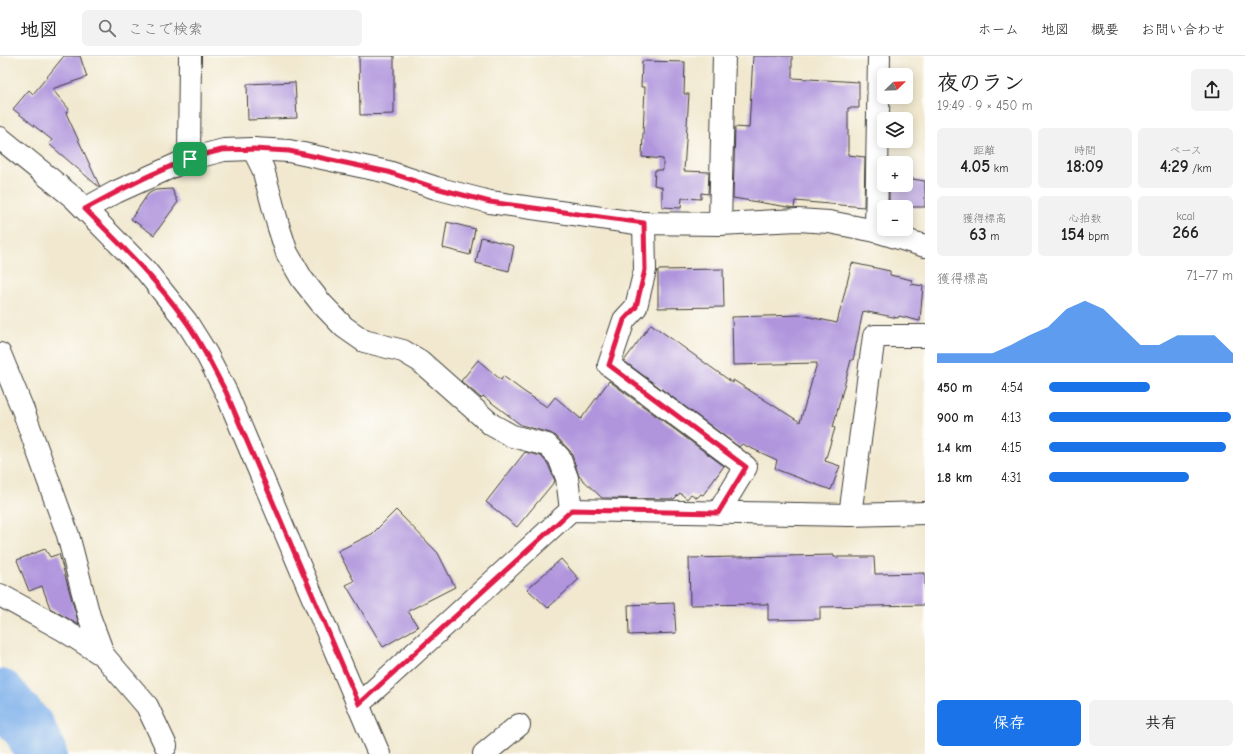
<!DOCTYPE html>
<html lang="ja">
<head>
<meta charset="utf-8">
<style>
  :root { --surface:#fff; --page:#f2f2f2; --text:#222; --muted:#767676; --line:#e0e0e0; --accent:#1a73e8 }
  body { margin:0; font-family:"Comic Neue","Klee One",sans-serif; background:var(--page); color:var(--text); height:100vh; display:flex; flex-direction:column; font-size:15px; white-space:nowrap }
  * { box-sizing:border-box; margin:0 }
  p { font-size:13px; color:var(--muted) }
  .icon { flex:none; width:22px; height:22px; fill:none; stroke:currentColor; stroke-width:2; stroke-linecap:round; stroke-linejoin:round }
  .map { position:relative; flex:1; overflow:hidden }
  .panel { display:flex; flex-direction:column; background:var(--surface); width:320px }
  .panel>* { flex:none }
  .needle { width:26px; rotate:67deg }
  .fabs { position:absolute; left:877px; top:12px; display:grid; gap:8px }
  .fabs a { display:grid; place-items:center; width:36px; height:36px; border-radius:6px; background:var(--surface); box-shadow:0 2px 10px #0003; font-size:20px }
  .pin { position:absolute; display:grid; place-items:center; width:34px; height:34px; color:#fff; margin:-17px; border-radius:8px; box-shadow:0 2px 6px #0006 }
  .round { display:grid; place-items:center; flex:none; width:42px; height:42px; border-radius:6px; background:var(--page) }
  .summary { display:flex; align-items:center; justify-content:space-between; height:68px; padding:0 12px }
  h1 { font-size:22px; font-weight:700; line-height:30px }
  .figures { display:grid; grid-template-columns:repeat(3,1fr); gap:6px; height:68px; padding:4px 12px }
  .figures div { display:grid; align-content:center; border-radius:6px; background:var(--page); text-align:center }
  .figures b { font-size:17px; font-weight:700 }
  .figures small { font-size:11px; font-weight:400 }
  .figures p { font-size:11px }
  .chart { height:112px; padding:8px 12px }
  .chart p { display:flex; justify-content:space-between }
  .chart svg { width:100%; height:72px; margin-top:4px; fill:var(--accent); opacity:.7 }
  .primary-button { display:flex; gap:8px; margin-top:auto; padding:8px 12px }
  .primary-button a { flex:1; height:46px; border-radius:6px; background:var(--accent); color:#fff; font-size:16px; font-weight:700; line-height:46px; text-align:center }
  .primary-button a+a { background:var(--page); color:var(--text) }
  ul { padding:0 12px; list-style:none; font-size:13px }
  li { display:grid; grid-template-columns:64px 48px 1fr; align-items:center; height:30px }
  li i { height:10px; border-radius:5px; background:var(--accent) }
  header { display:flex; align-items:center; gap:24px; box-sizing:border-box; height:56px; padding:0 20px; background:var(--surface); border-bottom:1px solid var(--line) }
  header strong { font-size:19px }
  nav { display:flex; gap:22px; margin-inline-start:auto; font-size:14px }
  .search { width:280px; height:36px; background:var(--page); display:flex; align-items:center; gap:10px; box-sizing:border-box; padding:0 14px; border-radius:6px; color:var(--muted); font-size:15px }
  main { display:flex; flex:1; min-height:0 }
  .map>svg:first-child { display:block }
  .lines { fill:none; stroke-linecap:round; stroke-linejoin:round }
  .river { stroke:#7fb1eb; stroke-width:52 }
  .building { fill:#b095dd }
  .minor-casing { stroke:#3c3b37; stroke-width:24 }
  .highway-casing { stroke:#3c3b37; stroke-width:24 }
  .minor { stroke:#fff; stroke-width:22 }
  .highway { stroke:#fff; stroke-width:22 }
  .route-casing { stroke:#fff; stroke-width:8 }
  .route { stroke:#e11d48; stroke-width:5 }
</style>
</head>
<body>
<header>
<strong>地図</strong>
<div class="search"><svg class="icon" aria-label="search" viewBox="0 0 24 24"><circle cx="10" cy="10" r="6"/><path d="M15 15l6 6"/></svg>ここで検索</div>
<nav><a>ホーム</a><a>地図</a><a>概要</a><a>お問い合わせ</a></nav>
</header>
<main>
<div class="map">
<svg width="925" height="698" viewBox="0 0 925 698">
  <rect width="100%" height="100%" fill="#fdfcf7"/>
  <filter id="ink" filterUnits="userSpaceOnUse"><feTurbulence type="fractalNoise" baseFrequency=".025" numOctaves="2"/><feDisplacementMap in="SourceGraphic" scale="8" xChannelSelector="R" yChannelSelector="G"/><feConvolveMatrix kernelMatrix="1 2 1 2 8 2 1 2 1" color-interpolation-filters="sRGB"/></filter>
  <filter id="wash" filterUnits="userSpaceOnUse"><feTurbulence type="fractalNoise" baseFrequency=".012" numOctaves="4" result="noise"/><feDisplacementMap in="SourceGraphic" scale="16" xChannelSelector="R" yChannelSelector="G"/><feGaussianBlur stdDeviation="0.9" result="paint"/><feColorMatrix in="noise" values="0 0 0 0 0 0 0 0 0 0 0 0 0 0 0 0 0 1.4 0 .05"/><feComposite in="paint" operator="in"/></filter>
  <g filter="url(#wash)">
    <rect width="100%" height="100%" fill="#f1e8cf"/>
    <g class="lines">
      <polyline class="river" points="0,639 30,674 41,698"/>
    </g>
    <g id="blocks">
      <g class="building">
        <polygon points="64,0 80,0 87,21 52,33 69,53 66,57 100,131 99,131 49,88 52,84 13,53 29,34 33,38"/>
        <polygon points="359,0 394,0 394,58 360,59"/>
        <polygon points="753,0 792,0 792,22 859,26 859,52 848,52 848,99 865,101 864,151 795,145 794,152 733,142 735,71 749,72"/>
        <polygon points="642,5 685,6 684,38 689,38 684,115 709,116 708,138 701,137 701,143 682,142 681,152 662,151 662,131 654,129 655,114 663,114 663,103 642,101 645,31 641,31"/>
        <polygon points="295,26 297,62 248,64 247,28"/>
        <polygon points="906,122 925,125 925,151 889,151 889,129 906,129"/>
        <polygon points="172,133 178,146 154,179 131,163 148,138 155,134"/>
        <polygon points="447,166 475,173 470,199 443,192"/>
        <polygon points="481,181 514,190 509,215 476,207"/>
        <polygon points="852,207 890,215 890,219 912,224 911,228 923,230 920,265 899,260 898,262 863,255 853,304 851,304 833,371 835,372 825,405 840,410 831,434 775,413 777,404 742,388 739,391 624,305 651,268 733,327 733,324 800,366 817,307 733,309 732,261 801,259 837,267"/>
        <polygon points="723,213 724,251 658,252 658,214"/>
        <polygon points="478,304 501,324 503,320 523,335 547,351 555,341 581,363 609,325 724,410 703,439 701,438 697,442 691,438 687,443 680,437 674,443 602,442 579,420 571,396 556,380 550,377 521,369 483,340 481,342 461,325"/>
        <polygon points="525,396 541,400 548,408 555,425 517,471 486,446"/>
        <polygon points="396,454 438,497 455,531 408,555 418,571 383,591 346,529 354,525 338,495 372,478"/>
        <polygon points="45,493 50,501 59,498 79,569 50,552 42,530 29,535 17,504"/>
        <polygon points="834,499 834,501 874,501 875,518 925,517 925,549 820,551 820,563 768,564 768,548 690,549 689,502"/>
        <polygon points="561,503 579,523 548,552 527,533"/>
        <polygon points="674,547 676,577 629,579 628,549"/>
      </g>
    </g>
  </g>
  <g filter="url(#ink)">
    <use href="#blocks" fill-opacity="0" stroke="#3c3b37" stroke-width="1"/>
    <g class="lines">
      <g class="minor-casing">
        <g id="minor">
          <polyline points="0,82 74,142 146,215 186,265 206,297 226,336 379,698"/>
          <polyline points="253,93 263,113 278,169 287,197 302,223 321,247 344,271 364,285 403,295 420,305 492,369 512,380 547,389 559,401 567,422 571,454"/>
          <polyline points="189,103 190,0"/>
          <polyline points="85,153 116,136 189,103 224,94 253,93 289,95 388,116 436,132 490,146 636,167 720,168 798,164 829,166 876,175 925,190"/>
          <polyline points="644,167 645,214 636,251 624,264 609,309 746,411 718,457"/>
          <polyline points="720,168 724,0"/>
          <polyline points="876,175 879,0"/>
          <polyline points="0,298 23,354 68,479 89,560 104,600 147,650 166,690"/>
          <polyline points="850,459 874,280 925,280"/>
          <polyline points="0,539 62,573 104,600"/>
          <polyline points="359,648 571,454 850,459 925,457"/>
        </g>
      </g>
      <g class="highway-casing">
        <polyline id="highway" points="484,698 519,669"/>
      </g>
      <use href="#minor" class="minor"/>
      <use href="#highway" class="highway"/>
    </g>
  </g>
  <g class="lines" filter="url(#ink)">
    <g class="route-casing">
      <path id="route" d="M253 93 289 95 388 116 436 132 490 146 644 167 645 214 636 251 624 264 609 309 746 411 718 457 572 454 359 648 226 336C213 312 201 286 185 264 156 223 121 189 85 153 127 130 175 104 222 94 232 93 243 94 253 93Z"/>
    </g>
    <use href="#route" class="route"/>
  </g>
</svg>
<div class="fabs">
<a><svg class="needle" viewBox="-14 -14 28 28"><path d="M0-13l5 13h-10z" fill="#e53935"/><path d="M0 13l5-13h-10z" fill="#767676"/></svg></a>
<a><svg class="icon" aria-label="layers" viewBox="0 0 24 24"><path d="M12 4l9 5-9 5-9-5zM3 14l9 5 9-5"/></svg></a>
<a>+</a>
<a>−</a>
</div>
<div class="pin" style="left:190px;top:103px;background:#1e9e55"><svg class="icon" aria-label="arrive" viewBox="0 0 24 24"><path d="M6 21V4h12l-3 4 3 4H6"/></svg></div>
</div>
<section class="panel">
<div class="summary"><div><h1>夜のラン</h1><p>19:49 · 9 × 450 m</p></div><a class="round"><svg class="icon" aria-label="share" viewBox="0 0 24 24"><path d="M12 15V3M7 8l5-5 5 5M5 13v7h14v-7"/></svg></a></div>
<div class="figures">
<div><p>距離</p><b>4.05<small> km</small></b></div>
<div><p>時間</p><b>18:09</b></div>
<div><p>ペース</p><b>4:29<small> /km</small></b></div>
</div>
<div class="figures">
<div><p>獲得標高</p><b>63<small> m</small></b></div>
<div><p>心拍数</p><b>154<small> bpm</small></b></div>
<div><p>kcal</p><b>266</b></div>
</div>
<div class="chart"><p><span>獲得標高</span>71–77 m</p>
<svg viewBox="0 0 160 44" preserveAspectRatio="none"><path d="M0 44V38L10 38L20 38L30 38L40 33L50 27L60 22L70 11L80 6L90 11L100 22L110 33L120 33L130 27L140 27L150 27L160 38V44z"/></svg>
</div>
<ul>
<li><b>450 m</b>4:54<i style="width:55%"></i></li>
<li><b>900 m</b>4:13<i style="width:99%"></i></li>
<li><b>1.4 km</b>4:15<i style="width:96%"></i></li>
<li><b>1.8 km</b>4:31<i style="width:76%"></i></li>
</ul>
<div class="primary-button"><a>保存</a><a>共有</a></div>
</section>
</main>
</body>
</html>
